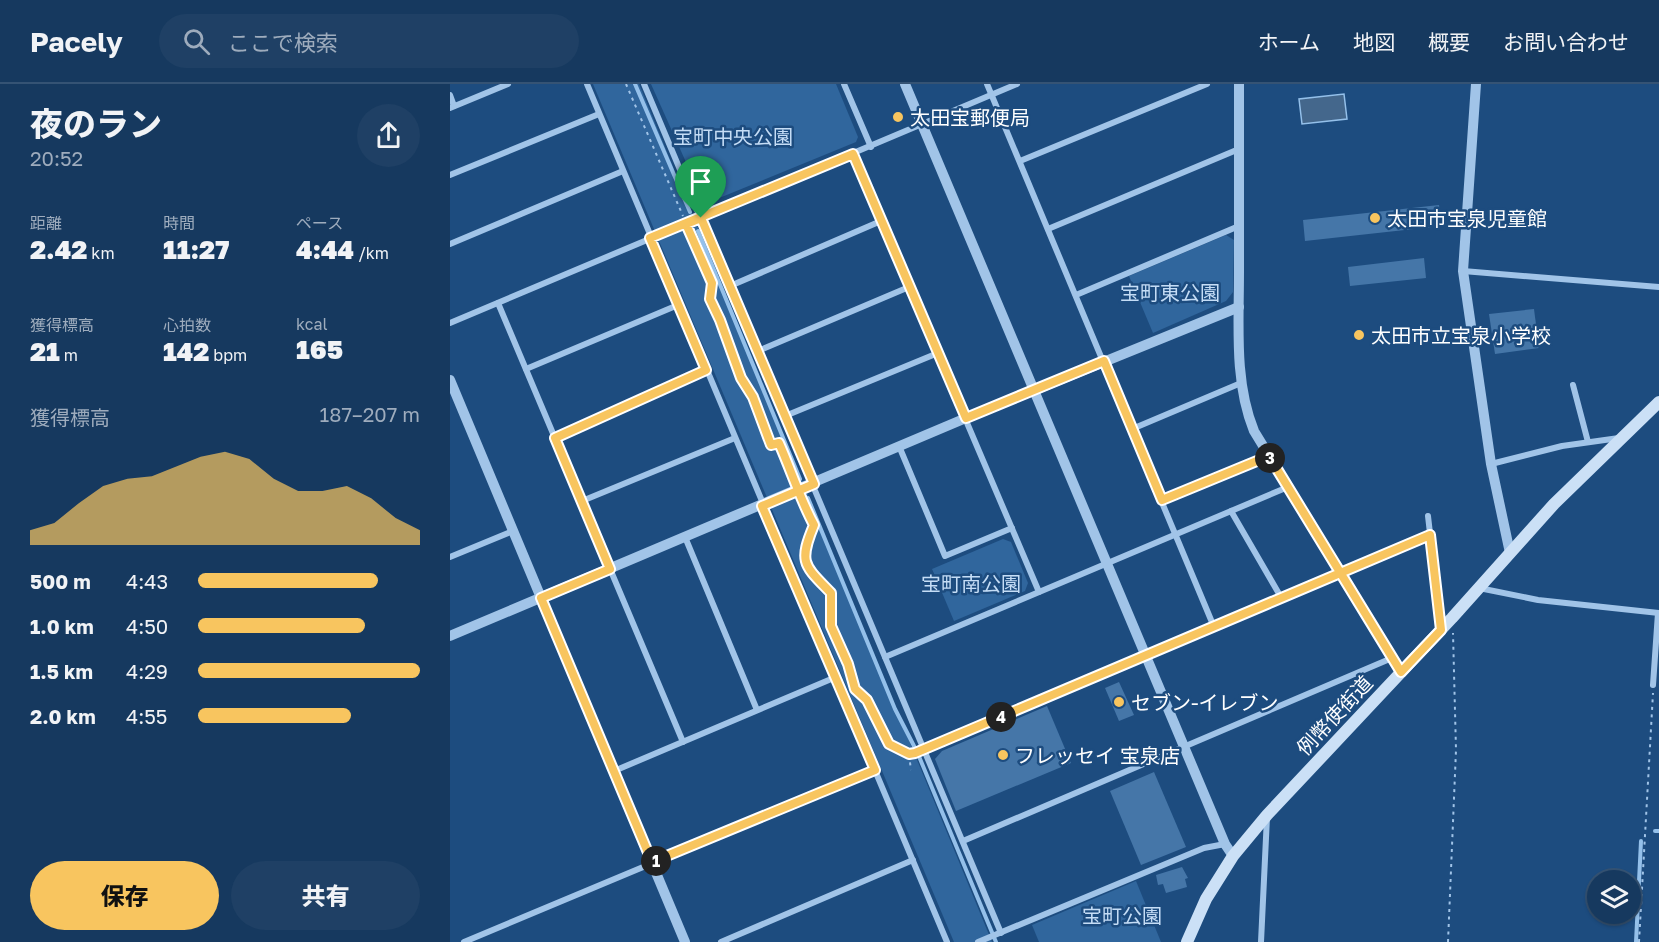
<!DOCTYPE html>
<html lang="ja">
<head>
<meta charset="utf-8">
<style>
  :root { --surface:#16395f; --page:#1f4065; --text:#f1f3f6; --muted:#9eacbd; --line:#355374; --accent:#f8c55f }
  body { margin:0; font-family:"Golos Text","Noto Sans JP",sans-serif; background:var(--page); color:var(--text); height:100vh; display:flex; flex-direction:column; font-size:22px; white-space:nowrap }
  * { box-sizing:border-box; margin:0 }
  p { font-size:20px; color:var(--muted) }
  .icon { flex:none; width:33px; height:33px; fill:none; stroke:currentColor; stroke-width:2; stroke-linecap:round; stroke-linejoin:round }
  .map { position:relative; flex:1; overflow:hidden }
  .details { display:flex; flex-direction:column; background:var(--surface); width:450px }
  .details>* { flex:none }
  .fabs { position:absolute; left:1137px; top:786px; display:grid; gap:12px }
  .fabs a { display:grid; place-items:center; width:54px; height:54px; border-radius:50%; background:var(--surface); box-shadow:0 2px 4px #0004,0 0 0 2px var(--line); font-size:30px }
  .pin { position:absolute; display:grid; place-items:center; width:51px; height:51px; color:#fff; margin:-62px -26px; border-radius:50% 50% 50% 0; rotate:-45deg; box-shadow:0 0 6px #0007 }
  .pin .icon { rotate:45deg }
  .km { position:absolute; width:30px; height:30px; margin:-15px; border-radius:50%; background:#222; color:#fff; font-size:16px; line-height:30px; text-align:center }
  .round { display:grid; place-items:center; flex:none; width:63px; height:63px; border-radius:32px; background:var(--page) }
  .head { display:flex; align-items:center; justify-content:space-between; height:102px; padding:0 30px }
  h1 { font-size:33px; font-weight:800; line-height:45px }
  .figures { display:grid; grid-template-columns:repeat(3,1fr); gap:9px; height:102px; padding:6px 30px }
  .figures div { display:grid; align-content:center }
  .figures b { font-size:26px; font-weight:800 }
  .figures small { font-size:16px; font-weight:400 }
  .figures p { font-size:16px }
  .chart { height:168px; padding:12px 30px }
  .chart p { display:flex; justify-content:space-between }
  .chart svg { width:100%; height:108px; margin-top:6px; fill:var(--accent); opacity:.7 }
  .primary-button { display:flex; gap:12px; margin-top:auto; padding:12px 30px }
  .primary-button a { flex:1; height:69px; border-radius:36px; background:var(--accent); color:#111; font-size:24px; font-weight:800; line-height:69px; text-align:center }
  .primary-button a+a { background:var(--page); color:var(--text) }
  ul { padding:0 30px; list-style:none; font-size:20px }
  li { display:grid; grid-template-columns:96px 72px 1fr; align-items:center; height:45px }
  li i { height:15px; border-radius:8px; background:var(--accent) }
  header { display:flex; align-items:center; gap:36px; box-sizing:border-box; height:84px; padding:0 30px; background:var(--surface); border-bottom:2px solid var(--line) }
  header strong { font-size:28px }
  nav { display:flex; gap:33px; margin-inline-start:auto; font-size:21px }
  .search { width:420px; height:54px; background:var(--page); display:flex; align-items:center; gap:15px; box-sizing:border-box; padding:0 21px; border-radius:33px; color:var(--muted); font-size:22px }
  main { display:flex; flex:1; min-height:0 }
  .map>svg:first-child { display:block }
  .green { fill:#30669d }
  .water { fill:#44678c; stroke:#94c0ea; stroke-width:1.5 }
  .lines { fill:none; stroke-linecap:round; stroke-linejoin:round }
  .stream { stroke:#94c0ea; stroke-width:4 }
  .building { fill:#4576a8 }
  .path { stroke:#a1c4e8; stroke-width:2; stroke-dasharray:3 4.5; stroke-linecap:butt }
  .minor { stroke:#a1c4e8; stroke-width:6 }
  .tertiary { stroke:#a1c4e8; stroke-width:10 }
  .secondary { stroke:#cbe0f6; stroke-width:12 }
  .route-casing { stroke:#fff; stroke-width:12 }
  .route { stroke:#f8c55f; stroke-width:8 }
  .poi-dot { fill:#f8c55f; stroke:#1d4c7f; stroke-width:2 }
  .labels { text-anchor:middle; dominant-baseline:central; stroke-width:5; stroke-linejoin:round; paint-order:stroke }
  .poi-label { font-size:20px; fill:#fff; stroke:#1d4c7f; text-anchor:start }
  .park-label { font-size:20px; fill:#c5ddf6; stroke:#1d4c7f }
  .street-label { font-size:20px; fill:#fff; stroke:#1d4c7f }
</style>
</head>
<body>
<header>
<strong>Pacely</strong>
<div class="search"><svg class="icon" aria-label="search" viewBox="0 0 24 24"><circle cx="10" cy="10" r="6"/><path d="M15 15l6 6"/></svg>ここで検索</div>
<nav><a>ホーム</a><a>地図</a><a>概要</a><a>お問い合わせ</a></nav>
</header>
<main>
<section class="details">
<div class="head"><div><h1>夜のラン</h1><p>20:52</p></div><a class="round"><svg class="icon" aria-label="share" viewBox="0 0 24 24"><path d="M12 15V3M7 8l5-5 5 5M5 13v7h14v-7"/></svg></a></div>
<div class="figures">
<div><p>距離</p><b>2.42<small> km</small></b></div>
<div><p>時間</p><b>11:27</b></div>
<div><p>ペース</p><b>4:44<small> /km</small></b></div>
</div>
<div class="figures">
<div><p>獲得標高</p><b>21<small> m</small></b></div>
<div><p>心拍数</p><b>142<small> bpm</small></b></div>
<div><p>kcal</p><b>165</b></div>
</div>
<div class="chart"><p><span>獲得標高</span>187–207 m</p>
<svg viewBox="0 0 160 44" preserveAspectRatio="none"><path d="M0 44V38L10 35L20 27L30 20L40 17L50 16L60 12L70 8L80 6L90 9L100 17L110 22L120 22L130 20L140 25L150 33L160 38V44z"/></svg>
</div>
<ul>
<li><b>500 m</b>4:43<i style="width:81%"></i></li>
<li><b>1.0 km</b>4:50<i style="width:75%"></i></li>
<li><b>1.5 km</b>4:29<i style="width:100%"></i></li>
<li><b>2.0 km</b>4:55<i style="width:69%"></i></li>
</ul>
<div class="primary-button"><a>保存</a><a>共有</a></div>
</section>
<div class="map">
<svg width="1209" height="858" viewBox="0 0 1209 858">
  <rect width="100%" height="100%" fill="#1d4c7f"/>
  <g class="green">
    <polygon points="143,0 189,0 542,858 504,858"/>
    <polygon points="201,0 386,0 408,53 406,58 257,119 252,114"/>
    <polygon points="776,151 784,156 783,208 776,217 703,249 679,192"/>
    <polygon points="553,455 561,458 578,499 575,507 504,537 482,485"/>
    <polygon points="686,797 711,858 589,858 582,841"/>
  </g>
  <polygon class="water" points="894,10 897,35 852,40 849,15"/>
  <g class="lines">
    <g class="stream">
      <polyline points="185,0 240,128"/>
      <polyline points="248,147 350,395"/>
      <polyline points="358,414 445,625 464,662"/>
      <polyline points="468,670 546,858"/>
      <polyline points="1205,747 1209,747"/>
      <polyline points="1186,858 1191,757"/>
    </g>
  </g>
  <g class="building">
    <polygon points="989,121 991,142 855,157 853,136"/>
    <polygon points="974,174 976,194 900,202 898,183"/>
    <polygon points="1084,225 1089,264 1045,270 1039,230"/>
    <polygon points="669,598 684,631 669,637 655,604"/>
    <polygon points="597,622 621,679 506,727 485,675 492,667"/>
    <polygon points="704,688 736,763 691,781 660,707"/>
    <polygon points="732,783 738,794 735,795 737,803 716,809 713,800 708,801 706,791"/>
  </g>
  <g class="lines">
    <g class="path">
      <polyline points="176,0 233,132"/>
      <polyline points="240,149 262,199 260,215 270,235 290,295 303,313 321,361 329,359 345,395"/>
      <path d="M352 415 364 441C349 479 354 481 381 509V542L398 580 405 605 417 616 439 660 459 671 467 668"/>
      <polyline points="459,671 461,686"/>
      <polyline points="998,858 1006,666 1003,549"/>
      <polyline points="1189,858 1203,609"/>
    </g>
    <g class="minor">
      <polyline points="137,0 497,858"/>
      <polyline points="194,0 551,849"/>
      <polyline points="394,0 421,63"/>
      <polyline points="537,0 764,543"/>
      <polyline points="0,11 4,22"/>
      <polyline points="0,24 58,0"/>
      <polyline points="403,71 589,508"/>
      <polyline points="570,77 757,0"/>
      <polyline points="0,91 149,30"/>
      <polyline points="598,145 789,65"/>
      <polyline points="0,160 173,87"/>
      <polyline points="1013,187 1209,203"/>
      <polyline points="280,202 431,137"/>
      <polyline points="626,211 789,142"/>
      <polyline points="48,219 233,658"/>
      <polyline points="0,239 567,0"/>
      <polyline points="308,267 459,203"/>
      <polyline points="76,285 228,221"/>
      <polyline points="1123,301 1138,358"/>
      <polyline points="335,332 488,269"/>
      <polyline points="682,345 791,299"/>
      <polyline points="105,354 256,286"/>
      <polyline points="449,362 495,472 562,444"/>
      <polyline points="1041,380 1112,362 1169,354"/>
      <polyline points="712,416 819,372"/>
      <polyline points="132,417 285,354"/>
      <polyline points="781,427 832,515"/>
      <polyline points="978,432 991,545"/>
      <polyline points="235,453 307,626"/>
      <polyline points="0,473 63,447"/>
      <polyline points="1029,504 1088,516 1209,529"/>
      <polyline points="435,573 838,403"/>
      <polyline points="1203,601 1208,529"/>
      <polyline points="474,665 980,451"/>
      <polyline points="164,687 386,593"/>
      <polyline points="513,757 942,574"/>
      <polyline points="14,858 425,686"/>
      <polyline points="271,858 463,776"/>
      <polyline points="528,858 754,764 775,760"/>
      <polyline points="811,858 817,733"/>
    </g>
    <g class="tertiary">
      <polyline points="455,0 775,760 783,772"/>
      <path d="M789 0C789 63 789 125 789 188 789 241 784 298 804 347L951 588"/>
      <polyline points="1026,0 1013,187 1041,380 1060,469"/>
      <polyline points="0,296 235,858"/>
      <polyline points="0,552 516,334 789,223"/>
    </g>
    <polyline class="secondary" points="737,858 756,815 783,772 817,731 1002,534 1104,420 1209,318"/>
  </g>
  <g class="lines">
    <g class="route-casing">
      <path id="route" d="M251 134 364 400 312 422 425 686 202 778 91 514 160 485 105 354 256 286 200 154 403 70 516 334 654 277 712 416 819 372 951 588 991 546 980 451 465 669 459 670 439 660 417 616 405 605 398 580 381 542V509C354 481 348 479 364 441 350 415 341 386 329 359L321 361 303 313 291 294 270 236 260 215 262 199 236 140 251 134"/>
    </g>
    <use href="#route" class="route"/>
  </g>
  <g class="poi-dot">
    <circle cx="448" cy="33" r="6"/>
    <circle cx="925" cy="134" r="6"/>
    <circle cx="909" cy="251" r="6"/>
    <circle cx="669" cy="618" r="6"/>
    <circle cx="553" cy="671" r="6"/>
  </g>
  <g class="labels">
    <g class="poi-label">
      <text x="460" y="33">太田宝郵便局</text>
      <text x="937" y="134">太田市宝泉児童館</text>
      <text x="921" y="251">太田市立宝泉小学校</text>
      <text x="681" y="618">セブン-イレブン</text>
      <text x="565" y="671">フレッセイ 宝泉店</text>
    </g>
    <g class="park-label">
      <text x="283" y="52">宝町中央公園</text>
      <text x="720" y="208">宝町東公園</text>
      <text x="521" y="499">宝町南公園</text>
      <text x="672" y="831">宝町公園</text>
    </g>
    <g class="street-label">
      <text transform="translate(884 631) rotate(-47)">例幣使街道</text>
    </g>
  </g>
</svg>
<div class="fabs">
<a><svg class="icon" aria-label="layers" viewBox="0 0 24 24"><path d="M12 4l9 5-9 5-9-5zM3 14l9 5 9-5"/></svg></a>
</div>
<div class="pin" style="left:251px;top:134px;background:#1e9e55"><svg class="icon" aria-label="arrive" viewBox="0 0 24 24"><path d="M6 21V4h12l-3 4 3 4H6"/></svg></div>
<b class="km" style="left:206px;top:777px">1</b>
<b class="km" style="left:820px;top:374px">3</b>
<b class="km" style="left:551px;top:633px">4</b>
</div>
</main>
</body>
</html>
